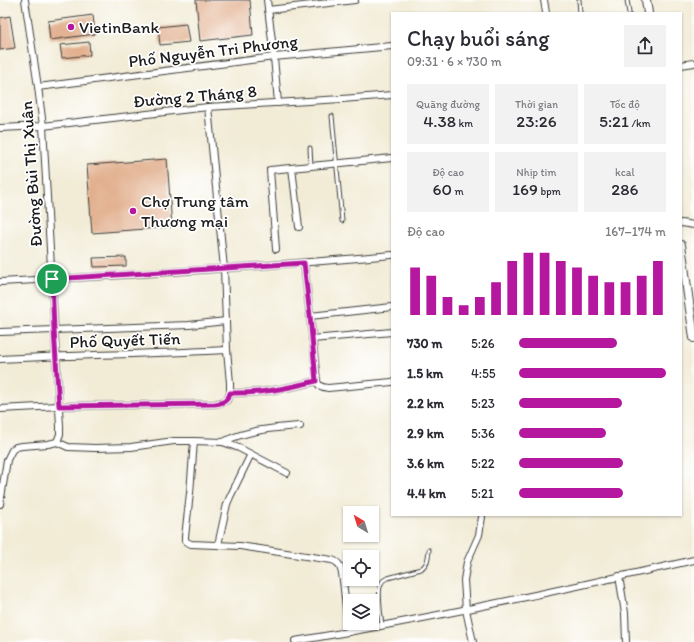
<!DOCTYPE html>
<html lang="vi">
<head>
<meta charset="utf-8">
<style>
  :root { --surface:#fff; --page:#f2f2f3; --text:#2b2b33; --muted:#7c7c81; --accent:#b5179e }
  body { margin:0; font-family:Itim,sans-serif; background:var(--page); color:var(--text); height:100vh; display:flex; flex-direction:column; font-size:15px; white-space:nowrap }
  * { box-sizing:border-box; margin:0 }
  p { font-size:13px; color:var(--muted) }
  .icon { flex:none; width:22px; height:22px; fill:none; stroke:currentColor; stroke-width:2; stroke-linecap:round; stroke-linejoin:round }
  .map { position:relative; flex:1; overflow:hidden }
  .panel { position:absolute; left:391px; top:12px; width:291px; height:504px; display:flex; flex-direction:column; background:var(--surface); border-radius:0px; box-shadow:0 1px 3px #0004 }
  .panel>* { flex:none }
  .needle { width:26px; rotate:322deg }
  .tools { position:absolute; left:343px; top:506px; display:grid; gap:8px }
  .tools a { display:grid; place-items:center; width:36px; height:36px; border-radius:0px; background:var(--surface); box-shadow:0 1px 3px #0004; font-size:20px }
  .pin { position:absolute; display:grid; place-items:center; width:34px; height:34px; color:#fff; margin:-17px; border:2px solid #fff; border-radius:50%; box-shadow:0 1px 4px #0007 }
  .round { display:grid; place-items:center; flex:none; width:42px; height:42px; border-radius:0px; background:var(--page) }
  .overview { display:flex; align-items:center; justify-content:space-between; height:68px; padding:0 16px }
  h1 { font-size:22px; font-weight:600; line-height:30px }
  .stats { display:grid; grid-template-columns:repeat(3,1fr); gap:6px; height:68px; padding:4px 16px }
  .stats div { display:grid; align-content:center; border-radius:0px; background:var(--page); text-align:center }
  .stats b { font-size:17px; font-weight:600 }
  .stats small { font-size:11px; font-weight:400 }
  .stats p { font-size:11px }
  .chart { height:112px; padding:8px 16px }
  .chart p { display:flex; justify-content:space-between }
  .chart svg { width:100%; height:72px; margin-top:4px; stroke:var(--accent); stroke-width:6 }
  ul { padding:0 16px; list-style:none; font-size:13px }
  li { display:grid; grid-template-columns:64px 48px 1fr; align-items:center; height:30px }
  li i { height:10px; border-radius:5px; background:var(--accent) }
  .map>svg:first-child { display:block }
  .building { fill:#e2b08f }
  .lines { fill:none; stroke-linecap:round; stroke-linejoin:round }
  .service-casing { stroke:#3c3b38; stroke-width:5 }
  .minor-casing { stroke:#3c3b38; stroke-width:8 }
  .tertiary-casing { stroke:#3c3b38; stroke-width:10 }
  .service { stroke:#fff; stroke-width:3 }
  .minor { stroke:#fff; stroke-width:6 }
  .tertiary { stroke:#fff; stroke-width:8 }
  .route-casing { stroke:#fff; stroke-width:8 }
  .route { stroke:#b5179e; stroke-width:5 }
  .poi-dot { fill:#b5179e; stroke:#fff; stroke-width:1.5 }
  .labels { text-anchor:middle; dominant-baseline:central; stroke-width:3.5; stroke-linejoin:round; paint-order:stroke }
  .poi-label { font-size:17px; fill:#1c1c1c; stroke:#fff; text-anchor:start }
  .street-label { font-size:17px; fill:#1c1c1c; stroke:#fff }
</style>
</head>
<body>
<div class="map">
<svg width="694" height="642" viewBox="0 0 694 642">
  <rect width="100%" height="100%" fill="#fff"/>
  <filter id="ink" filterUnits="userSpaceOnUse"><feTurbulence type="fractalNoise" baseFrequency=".025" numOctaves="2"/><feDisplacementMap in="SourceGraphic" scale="8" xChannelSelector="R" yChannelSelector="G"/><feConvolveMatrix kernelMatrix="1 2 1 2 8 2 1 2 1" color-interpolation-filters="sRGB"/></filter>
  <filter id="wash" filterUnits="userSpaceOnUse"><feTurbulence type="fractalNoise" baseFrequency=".012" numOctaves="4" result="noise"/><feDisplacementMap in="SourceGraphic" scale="16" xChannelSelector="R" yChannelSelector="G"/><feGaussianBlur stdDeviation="0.9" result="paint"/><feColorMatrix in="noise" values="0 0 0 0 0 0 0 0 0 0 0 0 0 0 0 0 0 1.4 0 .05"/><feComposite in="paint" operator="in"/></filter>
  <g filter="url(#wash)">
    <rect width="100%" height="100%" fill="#f2ecd7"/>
    <g id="blocks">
      <g class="building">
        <polygon points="196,0 250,0 253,35 200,41"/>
        <polygon points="93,15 95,34 50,40 48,21"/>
        <polygon points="10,16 15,48 0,50 0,18"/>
        <polygon points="186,24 189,42 160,45 158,27"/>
        <polygon points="89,42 90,55 62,58 60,45"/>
        <polygon points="167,159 172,227 92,233 87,165"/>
        <polygon points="126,257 126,266 94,267 93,258"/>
      </g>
    </g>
  </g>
  <g filter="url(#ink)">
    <use href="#blocks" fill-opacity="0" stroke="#3c3b38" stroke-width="1"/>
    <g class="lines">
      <g class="service-casing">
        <g id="service">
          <polyline points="579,0 580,13"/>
          <polyline points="627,0 629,13"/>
          <polyline points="332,116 342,221"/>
          <polyline points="310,148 311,166"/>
          <path d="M382 626C381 617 377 590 381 584 382 581 385 579 388 578L421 569C428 564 428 558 429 550"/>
        </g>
      </g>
      <g class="minor-casing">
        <g id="minor">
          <polyline points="25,0 38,87 43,126 60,426 60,434 57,442"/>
          <polyline points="267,0 274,57 278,103"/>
          <polyline points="544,0 546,13"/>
          <polyline points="268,10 355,0"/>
          <polyline points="681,65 694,63"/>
          <polyline points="38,87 274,57 392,46"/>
          <polyline points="0,128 43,126 208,107 342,99 392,95"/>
          <polyline points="292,168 299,227"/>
          <polyline points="681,223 694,225"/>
          <polyline points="276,249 270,170 311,166 392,158"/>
          <path d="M304 263 310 316 317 381C318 387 323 387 328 388L392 382"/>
          <path d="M0 282C131 275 262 267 392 255"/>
          <polyline points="310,316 392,307"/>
          <polyline points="0,332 189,325 226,321"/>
          <polyline points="312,339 392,332"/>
          <path d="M0 359C76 355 152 354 227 350"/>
          <path d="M230 393C260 394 288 388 317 381"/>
          <polyline points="0,409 59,406 215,404 223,402 227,400 230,393 230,383 227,350 224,268 208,107"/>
          <path d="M194 441 190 493 185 537V541L191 544 240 546 332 560C339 562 340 566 342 573L349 632"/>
          <path d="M223 442C247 430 274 428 300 426"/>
          <polyline points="0,504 7,460 12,450 16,447 22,446 48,444 57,442 68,447 95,448 131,447 174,441 194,441 223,442 239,448 287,473"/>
          <polyline points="218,545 227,504 230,497 251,454"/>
          <polyline points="619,576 625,613 626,642"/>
          <path d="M295 641C429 619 561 590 694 560"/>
          <polyline points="473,642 466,610 464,580 467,562 479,535 482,517"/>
        </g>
      </g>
      <g class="tertiary-casing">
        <g id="tertiary">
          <polyline points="646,0 648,13"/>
          <polyline points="681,245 694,338"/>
        </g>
      </g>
      <use href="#service" class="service"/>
      <use href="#minor" class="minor"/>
      <use href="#tertiary" class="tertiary"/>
    </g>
  </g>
  <g class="lines" filter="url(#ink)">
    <g class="route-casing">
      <path id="route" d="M304 263 310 316 316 381C288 388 260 394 230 393 228 401 223 403 215 404L59 406 54 330 52 279Z"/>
    </g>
    <use href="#route" class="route"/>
  </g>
  <g class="poi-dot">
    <circle cx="71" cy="27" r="4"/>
    <circle cx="133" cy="211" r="4"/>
  </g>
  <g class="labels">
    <g class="poi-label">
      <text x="79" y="27">VietinBank</text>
      <text x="141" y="201">Chợ Trung tâm<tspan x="141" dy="20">Thương mại</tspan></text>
    </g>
    <g class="street-label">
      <text transform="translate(213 51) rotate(-7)">Phố Nguyễn Tri Phương</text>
      <text transform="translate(195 96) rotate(-5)">Đường 2 Tháng 8</text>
      <text transform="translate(31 174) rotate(-94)">Đường Bùi Thị Xuân</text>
      <text transform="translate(125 340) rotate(-2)">Phố Quyết Tiến</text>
    </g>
  </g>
</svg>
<div class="tools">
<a><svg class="needle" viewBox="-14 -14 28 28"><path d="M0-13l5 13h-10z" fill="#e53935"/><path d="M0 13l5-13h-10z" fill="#7c7c81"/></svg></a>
<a><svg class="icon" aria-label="locate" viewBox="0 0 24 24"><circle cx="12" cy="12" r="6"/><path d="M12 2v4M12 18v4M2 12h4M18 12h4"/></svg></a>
<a><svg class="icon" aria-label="layers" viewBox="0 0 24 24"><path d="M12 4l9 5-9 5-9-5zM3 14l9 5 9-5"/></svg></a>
</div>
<div class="pin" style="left:52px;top:279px;background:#1e9e55"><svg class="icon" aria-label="arrive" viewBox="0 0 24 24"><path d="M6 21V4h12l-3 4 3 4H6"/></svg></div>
<section class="panel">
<div class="overview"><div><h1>Chạy buổi sáng</h1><p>09:31 · 6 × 730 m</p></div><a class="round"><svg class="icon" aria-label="share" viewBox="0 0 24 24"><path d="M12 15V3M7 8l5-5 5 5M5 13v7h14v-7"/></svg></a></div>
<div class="stats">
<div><p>Quãng đường</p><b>4.38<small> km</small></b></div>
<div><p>Thời gian</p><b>23:26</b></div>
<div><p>Tốc độ</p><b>5:21<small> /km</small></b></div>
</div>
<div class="stats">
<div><p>Độ cao</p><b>60<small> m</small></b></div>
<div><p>Nhịp tim</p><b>169<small> bpm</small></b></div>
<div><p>kcal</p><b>286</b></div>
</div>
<div class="chart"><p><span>Độ cao</span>167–174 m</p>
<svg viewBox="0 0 160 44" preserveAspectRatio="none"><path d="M5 44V15M15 44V20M25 44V33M35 44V38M45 44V33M55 44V24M65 44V11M75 44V6M85 44V6M95 44V11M105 44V15M115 44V20M125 44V24M135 44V24M145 44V20M155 44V11"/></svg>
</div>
<ul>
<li><b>730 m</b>5:26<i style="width:67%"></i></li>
<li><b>1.5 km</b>4:55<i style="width:100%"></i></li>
<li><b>2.2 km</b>5:23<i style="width:70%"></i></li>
<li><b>2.9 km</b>5:36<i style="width:59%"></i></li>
<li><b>3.6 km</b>5:22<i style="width:71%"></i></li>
<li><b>4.4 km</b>5:21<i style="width:71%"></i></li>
</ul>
</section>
</div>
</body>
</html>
